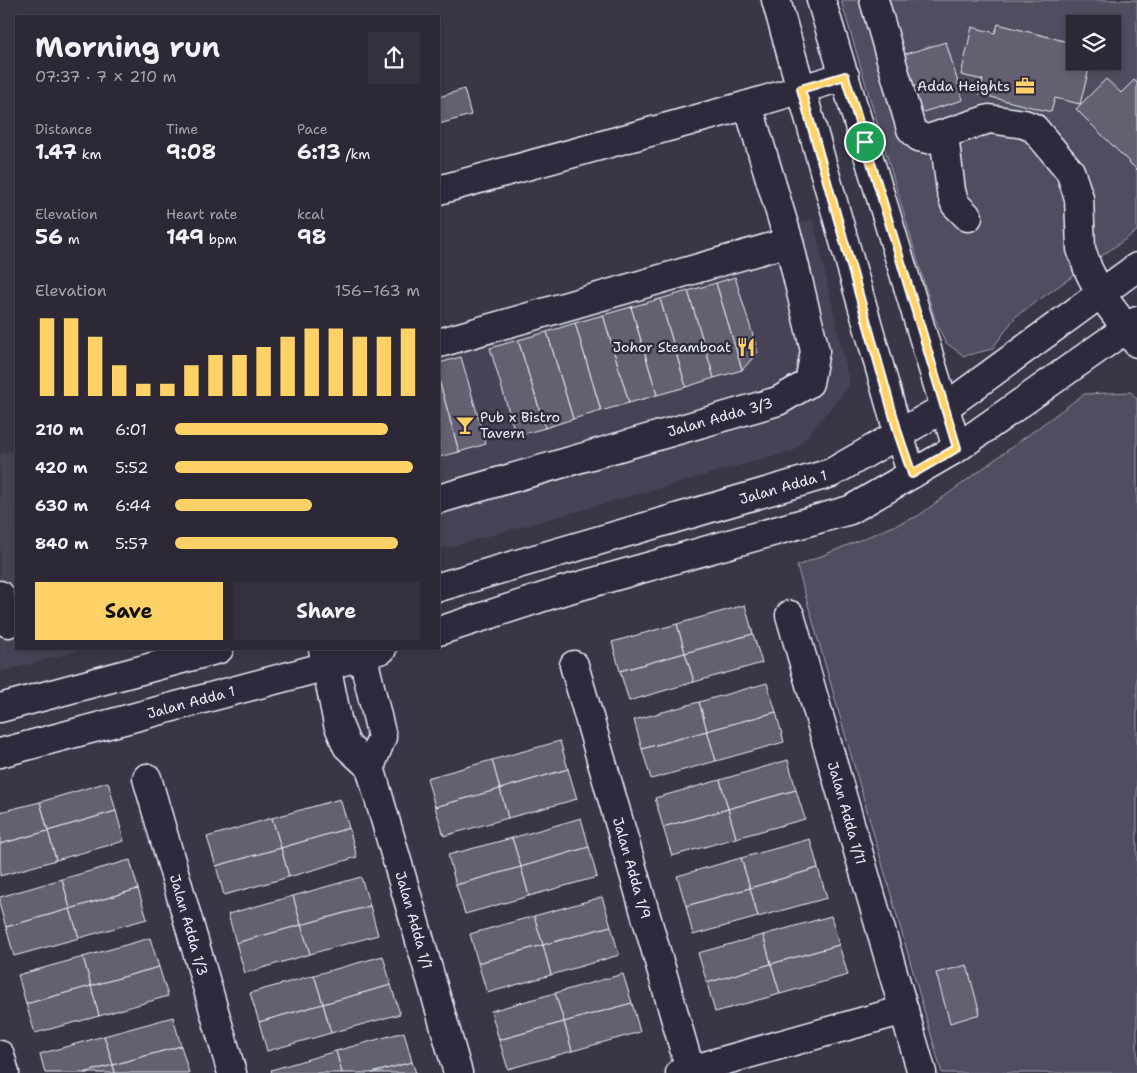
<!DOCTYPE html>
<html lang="en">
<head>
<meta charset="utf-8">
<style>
  :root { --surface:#2c2836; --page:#34303e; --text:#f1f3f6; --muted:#a6a6ad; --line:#484451; --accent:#ffd166 }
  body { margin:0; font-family:"Shantell Sans",sans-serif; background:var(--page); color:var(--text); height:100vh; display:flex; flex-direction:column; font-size:19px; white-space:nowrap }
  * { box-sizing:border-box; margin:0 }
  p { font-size:16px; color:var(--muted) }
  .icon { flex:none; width:28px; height:28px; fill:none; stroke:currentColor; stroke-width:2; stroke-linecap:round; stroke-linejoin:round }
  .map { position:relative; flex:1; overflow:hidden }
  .details { position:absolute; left:15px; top:15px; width:425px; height:635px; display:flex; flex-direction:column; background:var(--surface); border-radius:0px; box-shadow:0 2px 8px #0003,0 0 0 1px var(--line) }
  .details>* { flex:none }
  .tools { position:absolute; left:1066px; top:15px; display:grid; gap:10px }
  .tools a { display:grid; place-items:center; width:55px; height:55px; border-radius:0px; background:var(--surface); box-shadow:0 2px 8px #0003,0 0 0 1px var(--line); font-size:25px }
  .pin { position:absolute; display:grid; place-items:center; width:42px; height:42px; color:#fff; margin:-21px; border:2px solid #fff; border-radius:50%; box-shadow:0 1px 5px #0007 }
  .round { display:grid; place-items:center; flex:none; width:52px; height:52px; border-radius:0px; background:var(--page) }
  .overview { display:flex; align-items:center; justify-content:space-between; height:85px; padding:0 20px }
  h1 { font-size:28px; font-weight:700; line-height:38px }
  .figures { display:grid; grid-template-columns:repeat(3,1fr); gap:8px; height:85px; padding:5px 20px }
  .figures div { display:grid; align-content:center }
  .figures b { font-size:21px; font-weight:700 }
  .figures small { font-size:14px; font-weight:400 }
  .figures p { font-size:14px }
  .chart { height:140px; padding:10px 20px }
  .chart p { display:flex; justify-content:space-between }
  .chart svg { width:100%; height:90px; margin-top:5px; stroke:var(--accent); stroke-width:6 }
  .button { display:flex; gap:10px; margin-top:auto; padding:10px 20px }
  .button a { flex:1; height:58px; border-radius:0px; background:var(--accent); color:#111; font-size:20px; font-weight:700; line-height:58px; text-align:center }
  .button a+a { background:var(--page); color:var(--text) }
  ul { padding:0 20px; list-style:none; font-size:16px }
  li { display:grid; grid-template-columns:80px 60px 1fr; align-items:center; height:38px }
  li i { height:12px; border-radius:6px; background:var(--accent) }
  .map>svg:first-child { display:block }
  .built { fill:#464354 }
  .green { fill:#504e5f; stroke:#9ca0ac; fill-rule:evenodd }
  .building { fill:#636171; stroke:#e8f1f8 }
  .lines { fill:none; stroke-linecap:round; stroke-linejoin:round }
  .minor-casing { stroke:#e8f1f8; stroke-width:31 }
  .minor { stroke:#2f2a3d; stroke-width:28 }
  .route-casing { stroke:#fff; stroke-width:10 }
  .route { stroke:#ffd166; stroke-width:6 }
  .labels { text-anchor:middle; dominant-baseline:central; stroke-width:5; stroke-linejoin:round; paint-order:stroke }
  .poi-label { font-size:14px; fill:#e8f1f8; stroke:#2f2a3d; text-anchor:end }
  .street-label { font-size:14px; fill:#e8f1f8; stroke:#2f2a3d }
</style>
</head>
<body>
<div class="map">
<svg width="1137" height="1073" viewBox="0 0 1137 1073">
  <rect width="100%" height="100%" fill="#3a3648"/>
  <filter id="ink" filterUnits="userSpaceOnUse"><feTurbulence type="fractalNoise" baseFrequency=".02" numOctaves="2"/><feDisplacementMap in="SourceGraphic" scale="10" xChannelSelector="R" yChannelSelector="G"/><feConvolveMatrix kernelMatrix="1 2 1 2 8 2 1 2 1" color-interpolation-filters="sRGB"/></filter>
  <g filter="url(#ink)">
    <g class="built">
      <polygon points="813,219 850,385 795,450 439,550 439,328"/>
      <polygon points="16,450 16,649 85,649 0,672 0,454"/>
    </g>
    <g class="green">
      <path d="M841 0H1137V231L1016 316 992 349 964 356 945 342 934 316ZM1075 24H1112V61H1075Z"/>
      <polygon points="1131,392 1137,399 1137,1073 942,1073 797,566 918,516 1084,394"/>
    </g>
    <g class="building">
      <polygon points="998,24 1068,42 1066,52 1075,54 1075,61 1091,61 1080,104 1055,98 1051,112 979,94 983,80 961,75 972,27 995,33"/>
      <polygon points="946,42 963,100 913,115 895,57"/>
      <polygon points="1106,79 1121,93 1134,80 1137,83 1137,170 1076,109"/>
      <polygon points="464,89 471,115 439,124 439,97"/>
      <polygon points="735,277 758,352 742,370 716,283"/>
      <polygon points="716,283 742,370 714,378 688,291"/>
      <polygon points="688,291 714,378 686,387 660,299"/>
      <polygon points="660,299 686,387 657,395 631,307"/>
      <polygon points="631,307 657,395 629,403 603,315"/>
      <polygon points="603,315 629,403 601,411 575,323"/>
      <polygon points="575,323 601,411 573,419 547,332"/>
      <polygon points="547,332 573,419 545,428 518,340"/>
      <polygon points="518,340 545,428 516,436 490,348"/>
      <polygon points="461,357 486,444 459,452 439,380 439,363"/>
      <polygon points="439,380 459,452 439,457"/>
      <polygon points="745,605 753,634 685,653 677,624"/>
      <polygon points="677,624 685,653 620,671 612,642"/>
      <polygon points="753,634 762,663 694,682 685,653"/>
      <polygon points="685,653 694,682 629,701 620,671"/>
      <polygon points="767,683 776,712 707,731 699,702"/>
      <polygon points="699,702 707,731 642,749 634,720"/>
      <polygon points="776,712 784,742 716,761 707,731"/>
      <polygon points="707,731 716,761 651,779 642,749"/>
      <polygon points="560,741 568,769 500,789 492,760"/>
      <polygon points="492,760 500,789 435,807 427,778"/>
      <polygon points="788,760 796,790 728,809 720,780"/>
      <polygon points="568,769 577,799 508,818 500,789"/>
      <polygon points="720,780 728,809 663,827 655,798"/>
      <polygon points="108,782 116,811 48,831 40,802"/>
      <polygon points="500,789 508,818 444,836 435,807"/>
      <polygon points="796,790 805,819 736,838 728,809"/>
      <polygon points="340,799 349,828 281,848 272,818"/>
      <polygon points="40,802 48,831 0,844 0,812"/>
      <polygon points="728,809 736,838 672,856 663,827"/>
      <polygon points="116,811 124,841 56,860 48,831"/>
      <polygon points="272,818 281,848 216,866 207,837"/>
      <polygon points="581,818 589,847 521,867 512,838"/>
      <polygon points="349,828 357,857 289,877 281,848"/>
      <polygon points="48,831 56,860 0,876 0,844"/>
      <polygon points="512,838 521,867 456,885 448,855"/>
      <polygon points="810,839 818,868 750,888 741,858"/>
      <polygon points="589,847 597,877 529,896 521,867"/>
      <polygon points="281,848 289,877 224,895 216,866"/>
      <polygon points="741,858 750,888 686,906 677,876"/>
      <polygon points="130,860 138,889 70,909 62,879"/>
      <polygon points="521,867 529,896 465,914 456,885"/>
      <polygon points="818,868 827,898 758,917 750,888"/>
      <polygon points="361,877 370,906 301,925 293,896"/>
      <polygon points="62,879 70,909 6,927 0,907 0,897"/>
      <polygon points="750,888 758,917 693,935 686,906"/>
      <polygon points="138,889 147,919 79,938 70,909"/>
      <polygon points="293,896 301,925 236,943 228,914"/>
      <polygon points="602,897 611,926 543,945 534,916"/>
      <polygon points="370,906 378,935 310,954 301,925"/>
      <polygon points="70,909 79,938 14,956 6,927"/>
      <polygon points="534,916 543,945 478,963 470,934"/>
      <polygon points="831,916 839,945 771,964 763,935"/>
      <polygon points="301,925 310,954 245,973 236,943"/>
      <polygon points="611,926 619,955 551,975 543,945"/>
      <polygon points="763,935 771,964 707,983 698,953"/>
      <polygon points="150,938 159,967 91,986 83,957"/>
      <polygon points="543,945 551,975 487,993 478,963"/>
      <polygon points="839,945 848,975 780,994 771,964"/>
      <polygon points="383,956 391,985 323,1004 314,975"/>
      <polygon points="83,957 91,986 26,1004 18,975"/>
      <polygon points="771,964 780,994 715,1012 707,983"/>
      <polygon points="967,965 980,1014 950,1023 936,973"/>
      <polygon points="159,967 168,996 99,1016 91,986"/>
      <polygon points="623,974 632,1003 564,1022 555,993"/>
      <polygon points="314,975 323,1004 259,1022 250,993"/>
      <polygon points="391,985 400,1014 331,1033 323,1004"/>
      <polygon points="91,986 99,1016 35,1033 26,1004"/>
      <polygon points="555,993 564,1022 499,1040 491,1011"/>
      <polygon points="632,1003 640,1032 572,1051 564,1022"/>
      <polygon points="323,1004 331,1033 267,1051 259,1022"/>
      <polygon points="173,1017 181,1046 113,1065 104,1036"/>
      <polygon points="564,1022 572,1051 508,1069 499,1040"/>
      <polygon points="404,1032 412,1062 372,1073 342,1073 336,1051"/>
      <polygon points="104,1036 113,1065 84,1073 45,1073 40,1054"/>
      <polygon points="181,1046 189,1073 115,1073 113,1065"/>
      <polygon points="336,1051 342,1073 272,1073 271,1070"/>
      <polygon points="412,1062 416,1073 372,1073"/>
      <polygon points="113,1065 115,1073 84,1073"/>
    </g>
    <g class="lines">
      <g class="minor-casing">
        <g id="minor">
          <polyline points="776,0 899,436 912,474"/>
          <polyline points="821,0 957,448"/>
          <polyline points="874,0 911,129 919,137 928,139 989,119 1024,124 1034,128 1070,171 1079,198 1081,249 1088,269 1100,293 1137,343"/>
          <polyline points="944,135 951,191 955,204 968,217"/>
          <polyline points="439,190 748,105 845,76"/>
          <polyline points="439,343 789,242"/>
          <polyline points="439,499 778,401 809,383 815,351 789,242 748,105"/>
          <polyline points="439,587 831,473 944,408 1137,267"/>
          <polyline points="0,595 8,623"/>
          <polyline points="790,615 922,1073"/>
          <polyline points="439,631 562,591 850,510 957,448 1137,321"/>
          <polyline points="323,649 338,724 347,746 370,767 458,1073"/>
          <polyline points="361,649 382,737 370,767"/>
          <polyline points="574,665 691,1073"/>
          <polyline points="0,708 219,649"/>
          <polyline points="0,753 327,666 382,649"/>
          <polyline points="147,778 232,1073"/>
          <polyline points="0,1055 5,1073"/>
          <polyline points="680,1073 904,1010"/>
        </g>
      </g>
      <use href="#minor" class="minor"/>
    </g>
  </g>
  <g class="lines" filter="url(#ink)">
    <g class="route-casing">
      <polygon id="route" points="845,76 957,448 912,474 899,436 801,89"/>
    </g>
    <use href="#route" class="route"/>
  </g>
  <defs>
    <g id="office-bare" transform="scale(1.5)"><path d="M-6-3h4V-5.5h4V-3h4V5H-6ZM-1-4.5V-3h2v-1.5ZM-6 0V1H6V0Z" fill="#ffd166" stroke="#2f2a3d" stroke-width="2.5" paint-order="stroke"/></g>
    <g id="restaurant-bare" transform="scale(1.5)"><path d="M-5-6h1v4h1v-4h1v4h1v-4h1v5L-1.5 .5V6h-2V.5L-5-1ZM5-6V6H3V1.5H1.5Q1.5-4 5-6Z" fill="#ffd166" stroke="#2f2a3d" stroke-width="2.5" paint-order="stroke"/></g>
    <g id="bar-bare" transform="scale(1.5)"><path d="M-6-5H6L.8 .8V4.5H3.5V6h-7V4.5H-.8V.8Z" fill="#ffd166" stroke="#2f2a3d" stroke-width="2.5" paint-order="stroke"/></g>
  </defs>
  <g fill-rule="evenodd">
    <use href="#office-bare" x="1025" y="86"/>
    <use href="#restaurant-bare" x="746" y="347"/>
    <use href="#bar-bare" x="465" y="425"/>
  </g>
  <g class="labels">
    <g class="poi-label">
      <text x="1010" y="86">Adda Heights</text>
      <text x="731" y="347">Johor Steamboat</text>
      <text x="480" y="417" text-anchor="start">Pub x Bistro<tspan x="480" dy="16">Tavern</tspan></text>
    </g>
    <g class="street-label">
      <text transform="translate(720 417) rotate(-16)">Jalan Adda 3/3</text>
      <text transform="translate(783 487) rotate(-16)">Jalan Adda 1</text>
      <text transform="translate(191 702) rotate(-15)">Jalan Adda 1</text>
      <text transform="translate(847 813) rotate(74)">Jalan Adda 1/11</text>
      <text transform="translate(632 868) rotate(74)">Jalan Adda 1/9</text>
      <text transform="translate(414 920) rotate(74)">Jalan Adda 1/1</text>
      <text transform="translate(189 925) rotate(74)">Jalan Adda 1/3</text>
    </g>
  </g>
</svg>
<div class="tools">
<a><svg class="icon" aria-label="layers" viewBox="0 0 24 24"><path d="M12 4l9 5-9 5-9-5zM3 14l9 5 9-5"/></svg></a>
</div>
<div class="pin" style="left:865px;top:142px;background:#1e9e55"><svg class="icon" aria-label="arrive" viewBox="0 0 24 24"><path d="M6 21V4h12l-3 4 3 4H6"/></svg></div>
<section class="details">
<div class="overview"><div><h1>Morning run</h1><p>07:37 · 7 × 210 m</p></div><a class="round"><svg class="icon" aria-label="share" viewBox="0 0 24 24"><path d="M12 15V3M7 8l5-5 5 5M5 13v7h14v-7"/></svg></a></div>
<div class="figures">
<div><p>Distance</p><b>1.47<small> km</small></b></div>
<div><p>Time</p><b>9:08</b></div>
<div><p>Pace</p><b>6:13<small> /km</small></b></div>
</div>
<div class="figures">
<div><p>Elevation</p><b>56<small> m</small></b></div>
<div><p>Heart rate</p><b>149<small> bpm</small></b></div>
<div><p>kcal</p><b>98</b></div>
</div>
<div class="chart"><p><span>Elevation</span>156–163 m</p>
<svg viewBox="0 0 160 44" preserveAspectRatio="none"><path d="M5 44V6M15 44V6M25 44V15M35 44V29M45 44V38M55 44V38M65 44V29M75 44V24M85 44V24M95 44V20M105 44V15M115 44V11M125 44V11M135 44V15M145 44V15M155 44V11"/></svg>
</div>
<ul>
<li><b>210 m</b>6:01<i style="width:87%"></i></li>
<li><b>420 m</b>5:52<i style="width:97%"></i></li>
<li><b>630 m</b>6:44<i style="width:56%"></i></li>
<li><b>840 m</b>5:57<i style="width:91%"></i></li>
</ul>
<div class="button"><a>Save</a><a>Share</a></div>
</section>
</div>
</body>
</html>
